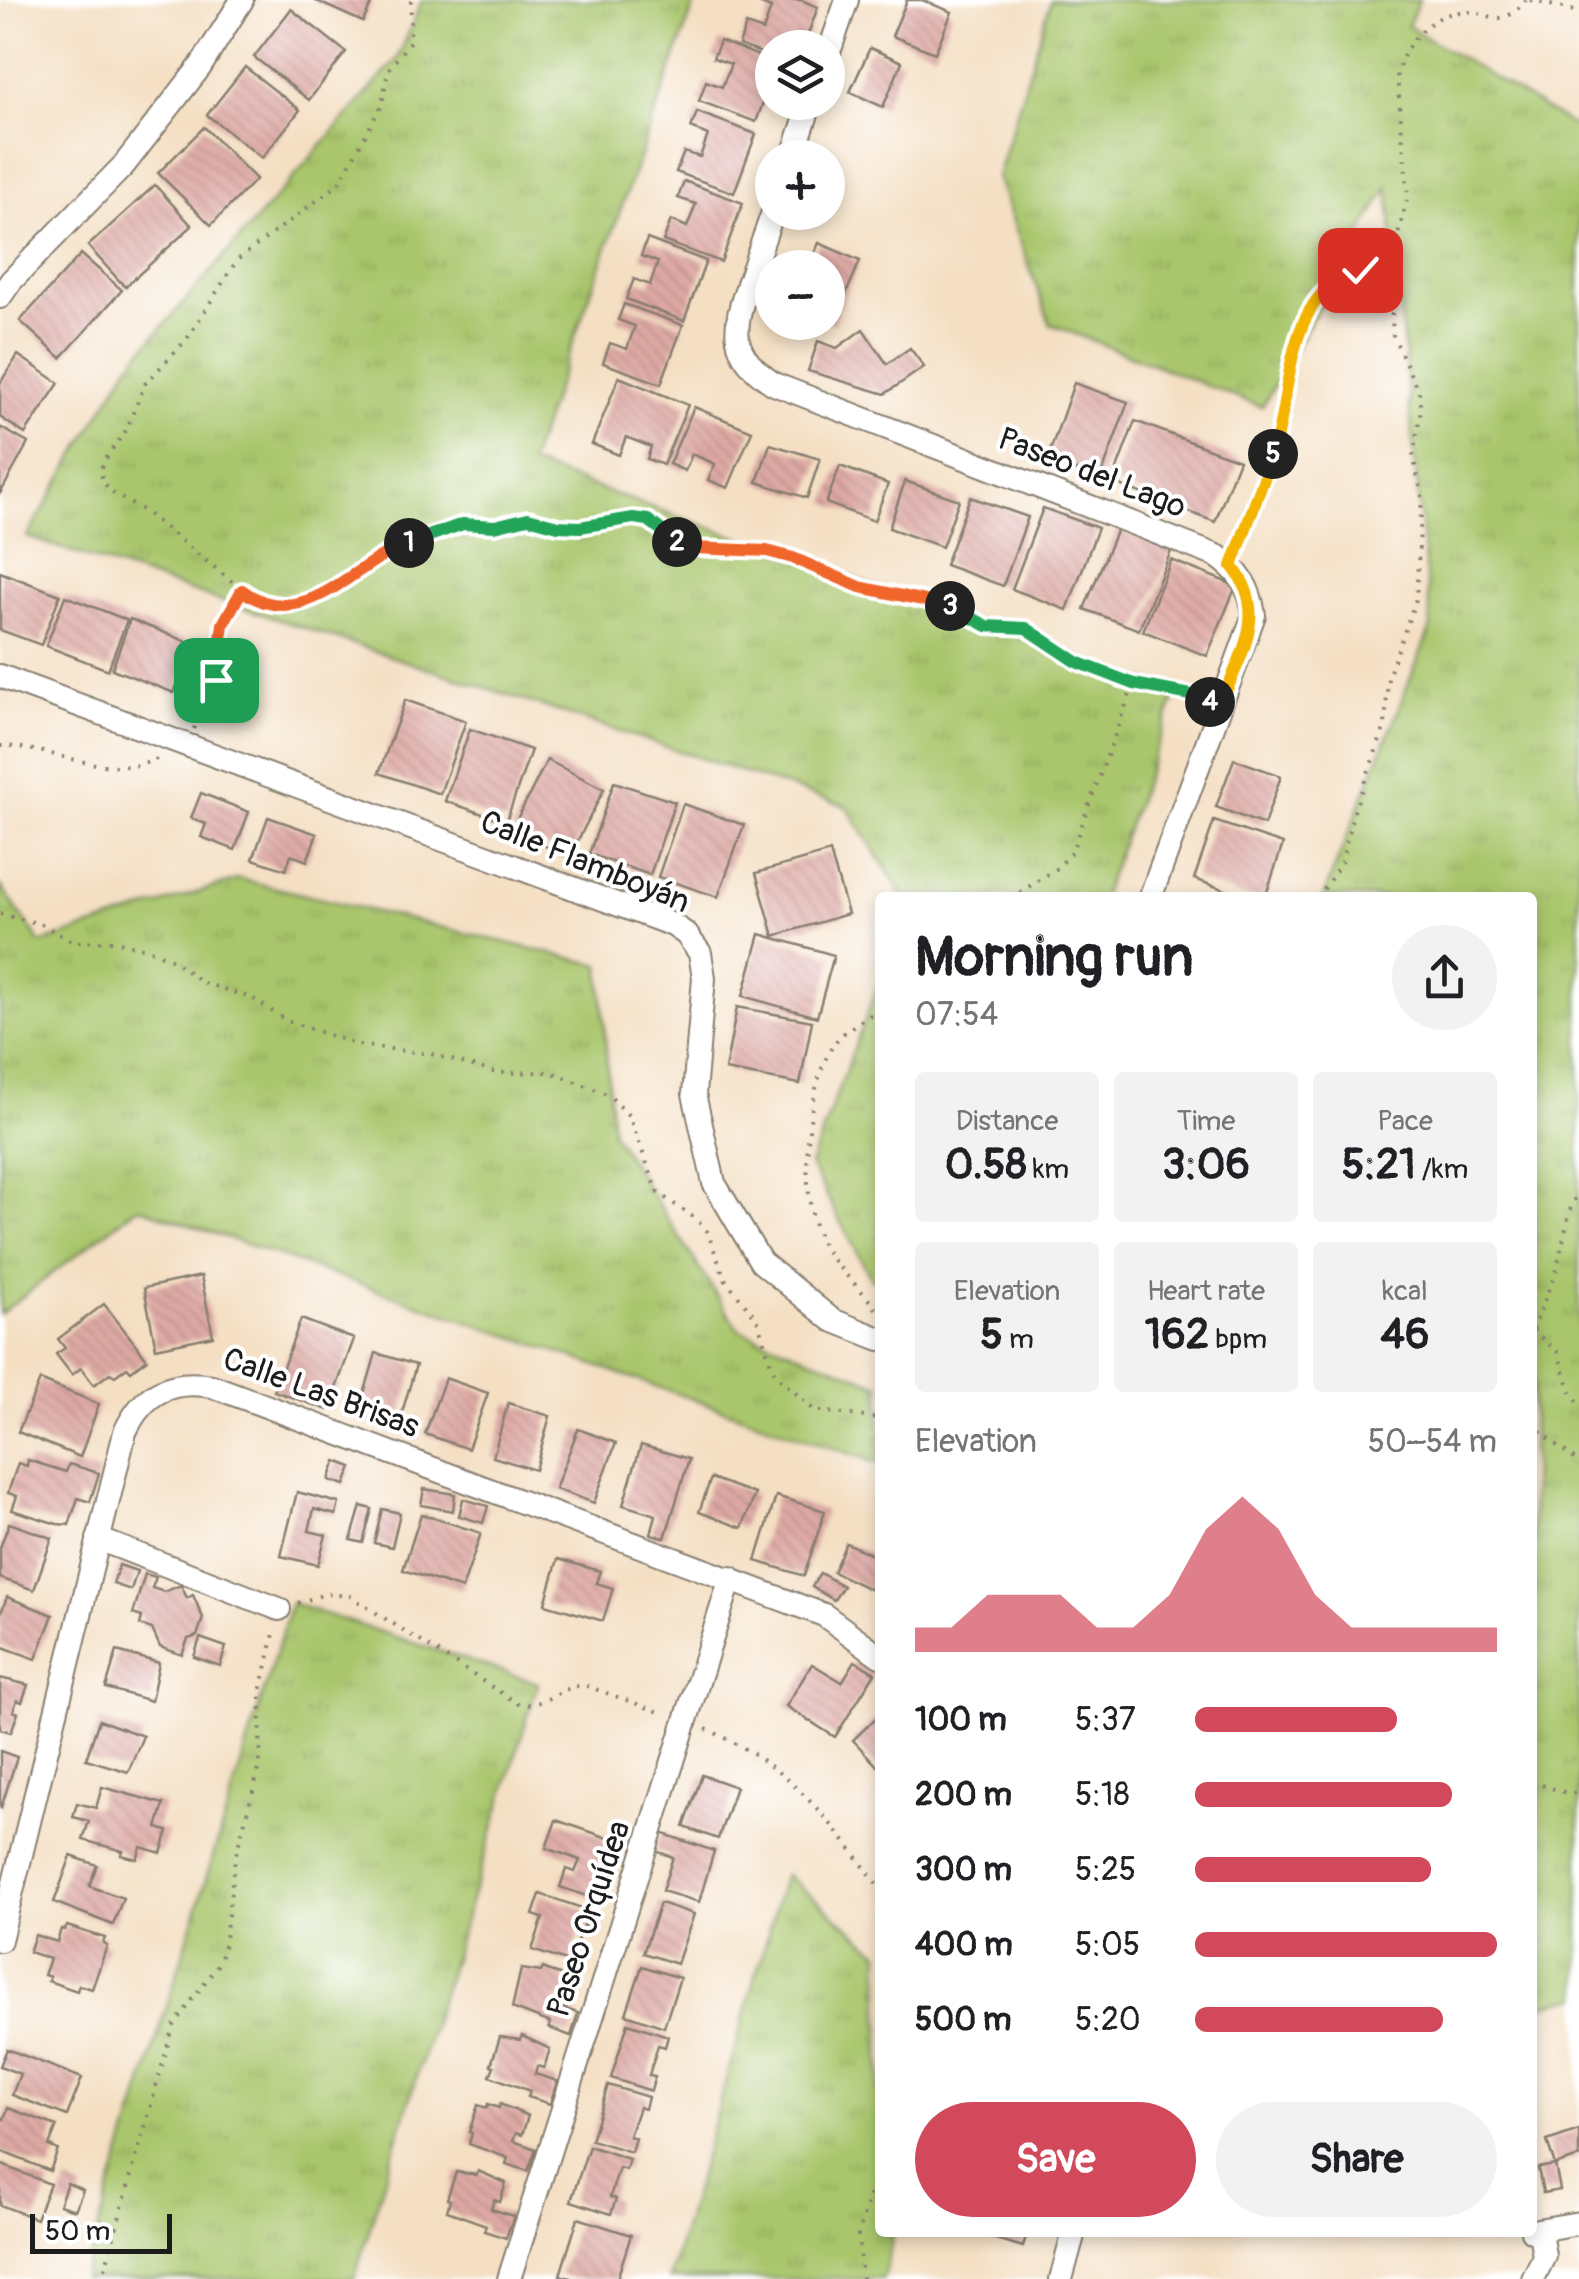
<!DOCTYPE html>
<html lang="en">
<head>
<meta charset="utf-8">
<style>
  :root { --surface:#fff; --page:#f2f2f2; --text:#202124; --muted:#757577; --accent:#d1495b }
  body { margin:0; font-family:Pangolin,sans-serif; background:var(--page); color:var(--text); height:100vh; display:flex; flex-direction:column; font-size:38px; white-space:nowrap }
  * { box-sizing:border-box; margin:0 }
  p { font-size:32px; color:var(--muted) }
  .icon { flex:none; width:55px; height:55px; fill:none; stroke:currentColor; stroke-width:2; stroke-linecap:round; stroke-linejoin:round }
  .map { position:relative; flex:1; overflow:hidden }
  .sheet { position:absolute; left:875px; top:892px; width:662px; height:1345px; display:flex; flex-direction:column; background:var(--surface); border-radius:10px; box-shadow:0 5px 15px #0003 }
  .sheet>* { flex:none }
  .controls { position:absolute; left:755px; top:30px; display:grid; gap:20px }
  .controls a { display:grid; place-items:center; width:90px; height:90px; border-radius:50%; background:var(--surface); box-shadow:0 5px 15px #0003; font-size:50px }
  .scale { position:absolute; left:30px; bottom:25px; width:142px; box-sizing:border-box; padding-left:10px; border:5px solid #1c1c1c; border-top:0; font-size:28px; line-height:35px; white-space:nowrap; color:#1c1c1c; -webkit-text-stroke:8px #fff; paint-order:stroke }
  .pin { position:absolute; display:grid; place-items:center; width:85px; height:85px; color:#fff; margin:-42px; border-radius:20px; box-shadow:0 5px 15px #0006 }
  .km { position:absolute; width:50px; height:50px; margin:-25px; border-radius:50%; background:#222; color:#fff; font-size:28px; line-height:50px; text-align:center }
  .round { display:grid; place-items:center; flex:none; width:105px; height:105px; border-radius:52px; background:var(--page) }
  .headline { display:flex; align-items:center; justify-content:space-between; height:170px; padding:0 40px }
  h1 { font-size:55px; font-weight:800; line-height:75px }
  .stats { display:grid; grid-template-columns:repeat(3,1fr); gap:15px; height:170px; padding:10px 40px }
  .stats div { display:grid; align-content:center; border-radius:10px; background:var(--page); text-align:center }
  .stats b { font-size:42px; font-weight:800 }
  .stats small { font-size:28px; font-weight:400 }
  .stats p { font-size:28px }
  .chart { height:280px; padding:20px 40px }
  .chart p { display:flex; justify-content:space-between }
  .chart svg { width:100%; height:180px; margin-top:10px; fill:var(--accent); opacity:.7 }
  .button { display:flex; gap:20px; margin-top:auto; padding:20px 40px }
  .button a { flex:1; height:115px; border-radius:60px; background:var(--accent); color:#fff; font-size:40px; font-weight:800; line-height:115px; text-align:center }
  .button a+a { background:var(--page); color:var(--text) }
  ul { padding:0 40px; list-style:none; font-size:32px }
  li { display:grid; grid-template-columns:160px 120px 1fr; align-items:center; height:75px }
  li i { height:25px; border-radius:12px; background:var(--accent) }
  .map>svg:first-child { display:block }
  .grass { fill:url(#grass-tufts); stroke:#627144; stroke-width:2.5 }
  .building { fill:url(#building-back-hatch) }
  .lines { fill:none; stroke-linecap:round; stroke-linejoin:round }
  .street-casing { stroke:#887e70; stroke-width:26 }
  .path { stroke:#887e70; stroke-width:4; stroke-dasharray:2.5 8; stroke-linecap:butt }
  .street { stroke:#fff; stroke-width:22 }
  .split-1-casing { stroke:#fff; stroke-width:20 }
  .split-2-casing { stroke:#fff; stroke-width:20 }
  .split-3-casing { stroke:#fff; stroke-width:20 }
  .split-4-casing { stroke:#fff; stroke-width:20 }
  .split-5-casing { stroke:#fff; stroke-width:20 }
  .split-6-casing { stroke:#fff; stroke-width:20 }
  .split-1 { stroke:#f0652b; stroke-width:12 }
  .split-2 { stroke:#22a559; stroke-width:12 }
  .split-3 { stroke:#f0652b; stroke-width:12 }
  .split-4 { stroke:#22a559; stroke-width:12 }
  .split-5 { stroke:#f5b400; stroke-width:12 }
  .split-6 { stroke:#f5b400; stroke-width:12 }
  .labels { text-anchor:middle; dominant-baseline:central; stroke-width:8; stroke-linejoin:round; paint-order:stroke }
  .street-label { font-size:32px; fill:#1c1c1c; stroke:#fff }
</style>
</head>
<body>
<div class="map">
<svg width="1579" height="2279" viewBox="0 0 1579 2279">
  <defs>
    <pattern id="grass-tufts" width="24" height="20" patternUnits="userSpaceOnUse" patternTransform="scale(2.5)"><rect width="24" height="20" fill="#a9c66c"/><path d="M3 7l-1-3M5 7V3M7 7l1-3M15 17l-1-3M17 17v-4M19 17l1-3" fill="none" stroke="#91aa5d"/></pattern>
    <pattern id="building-back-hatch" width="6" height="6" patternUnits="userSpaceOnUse" patternTransform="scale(2.5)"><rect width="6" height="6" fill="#dea9a4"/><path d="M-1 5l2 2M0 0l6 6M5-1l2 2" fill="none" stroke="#be918d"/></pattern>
  </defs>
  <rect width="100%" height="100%" fill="#fff"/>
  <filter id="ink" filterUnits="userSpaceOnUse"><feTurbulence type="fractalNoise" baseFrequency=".01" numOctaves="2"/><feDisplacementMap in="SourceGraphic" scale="20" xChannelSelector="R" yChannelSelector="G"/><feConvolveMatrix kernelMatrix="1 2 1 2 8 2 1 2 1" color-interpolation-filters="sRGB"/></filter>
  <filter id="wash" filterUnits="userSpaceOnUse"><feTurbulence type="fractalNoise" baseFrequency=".0048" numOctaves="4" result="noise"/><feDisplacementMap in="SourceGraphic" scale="40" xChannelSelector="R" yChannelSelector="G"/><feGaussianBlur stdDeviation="2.25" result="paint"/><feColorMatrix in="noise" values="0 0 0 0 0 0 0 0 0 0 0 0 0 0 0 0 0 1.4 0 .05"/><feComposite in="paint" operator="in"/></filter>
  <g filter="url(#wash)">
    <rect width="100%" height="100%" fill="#f4dfc3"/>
    <g class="grass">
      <polygon points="422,0 696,0 529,464 1177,692 1102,897 904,897 846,806 27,537 129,365 398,58"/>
      <polygon points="1051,0 1419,0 1408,26 1573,126 1579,123 1579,1997 1533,2007 1532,898 1323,897 1431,627 1388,187 1262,407 1050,324 997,177"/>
      <polygon points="239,879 600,965 612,1132 739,1330 880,1385 880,1464 138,1207 0,1314 0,885 41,943"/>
      <polygon points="880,980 880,1276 872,1280 810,1165"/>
      <polygon points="291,1603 538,1683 354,2279 83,2279"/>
      <polygon points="785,1874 880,1953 880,2232 894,2233 883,2279 669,2279"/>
    </g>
    <g id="blocks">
      <g class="building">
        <polygon points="314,0 373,0 363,22"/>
        <polygon points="751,0 801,0 818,7 803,48 772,48 772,57 739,45 746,25 763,31 771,8"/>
        <polygon points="907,0 922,0 952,12 935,53 892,36"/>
        <polygon points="291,9 346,52 309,100 254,57"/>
        <polygon points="720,41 772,61 772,78 756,122 699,101 706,81 722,87 731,64 713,58"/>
        <polygon points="870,48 902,62 883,107 850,92"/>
        <polygon points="245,67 300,110 262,158 207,115"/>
        <polygon points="697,112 756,134 734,193 676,172 684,152 700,157 708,135 691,128"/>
        <polygon points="204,127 256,179 211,225 158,173"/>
        <polygon points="684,181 743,203 721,262 663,241 671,220 687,227 696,204 678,198"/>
        <polygon points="155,185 192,226 125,287 88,246"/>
        <polygon points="647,239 706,261 684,321 626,299 634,279 650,285 658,262 641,256"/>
        <polygon points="819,243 860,261 833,324 828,321 828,268 808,268"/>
        <polygon points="81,254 122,290 61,358 20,321"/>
        <polygon points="624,304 683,325 661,384 603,363 610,343 627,349 635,326 618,320"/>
        <polygon points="863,329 887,364 910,348 924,367 885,394 808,371 818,341 837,348"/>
        <polygon points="18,355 59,383 25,434 0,417 0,383"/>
        <polygon points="619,377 688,405 663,465 647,459 651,447 626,437 619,455 592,444"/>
        <polygon points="1074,383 1128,402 1100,479 1047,460"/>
        <polygon points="694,407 752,431 728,488 708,480 715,464 692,454 685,471 669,464"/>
        <polygon points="1135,421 1239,460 1215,522 1112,482"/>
        <polygon points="0,427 28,443 0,494"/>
        <polygon points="770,444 820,459 807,498 757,482"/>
        <polygon points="840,466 888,484 874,521 826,503"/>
        <polygon points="905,481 959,500 942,547 889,528"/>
        <polygon points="970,497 1028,517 1003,586 945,565"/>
        <polygon points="1043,508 1098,528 1067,610 1012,589"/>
        <polygon points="1117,529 1171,551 1139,630 1084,609"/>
        <polygon points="1171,560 1236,586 1207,656 1143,631"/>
        <polygon points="0,572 60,595 41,645 0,630"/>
        <polygon points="65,596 127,620 108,670 46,646"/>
        <polygon points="130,619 193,644 174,693 112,669"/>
        <polygon points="405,700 466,721 440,794 379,773"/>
        <polygon points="470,729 531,750 506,822 445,801"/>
        <polygon points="1234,759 1281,776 1264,825 1216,807"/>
        <polygon points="547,760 604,789 569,858 512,829"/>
        <polygon points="614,782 675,802 650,875 589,854"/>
        <polygon points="201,793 249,812 235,850 201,837 206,824 191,818"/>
        <polygon points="683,804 744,825 718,897 658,877"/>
        <polygon points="268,817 317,834 307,861 291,855 286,870 253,859"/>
        <polygon points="1214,821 1283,844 1265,898 1248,898 1194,879"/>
        <polygon points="830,852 848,914 774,936 756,873"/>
        <polygon points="760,934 834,955 817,1017 743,996"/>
        <polygon points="737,1007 812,1021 800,1084 725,1070"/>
        <polygon points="201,1276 213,1336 156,1348 144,1288"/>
        <polygon points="104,1304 147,1359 131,1371 127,1367 115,1376 110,1373 94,1385 81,1368 72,1375 56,1354 65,1348 58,1339"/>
        <polygon points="301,1319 354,1339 328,1410 274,1391"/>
        <polygon points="376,1353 416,1365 398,1426 358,1415"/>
        <polygon points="445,1378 488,1393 468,1449 425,1434"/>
        <polygon points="40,1380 99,1404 80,1457 18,1432"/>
        <polygon points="508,1403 550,1416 535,1470 493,1457"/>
        <polygon points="578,1429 616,1443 594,1503 555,1489"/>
        <polygon points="641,1445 689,1459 665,1538 651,1534 656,1515 623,1505"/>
        <polygon points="28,1460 66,1472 69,1464 99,1473 90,1502 78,1498 69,1525 57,1524 12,1510 17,1496 8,1493 18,1463 27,1466"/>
        <polygon points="336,1461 352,1467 345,1485 329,1480"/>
        <polygon points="711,1478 755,1494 742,1528 699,1512"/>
        <polygon points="424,1489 455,1494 453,1511 421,1505"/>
        <polygon points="297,1492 339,1503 336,1515 314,1509 309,1531 326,1535 318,1565 281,1556"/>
        <polygon points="776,1496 825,1511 804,1576 756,1561"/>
        <polygon points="463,1499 488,1506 483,1523 459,1516"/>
        <polygon points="361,1506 372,1509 363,1543 351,1540"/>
        <polygon points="382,1509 400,1513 392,1547 374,1543"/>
        <polygon points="421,1514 481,1533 462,1589 403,1570"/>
        <polygon points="9,1523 52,1538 34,1590 0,1578 0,1548"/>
        <polygon points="846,1543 880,1558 880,1579 874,1591 833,1572"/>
        <polygon points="558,1559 600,1571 596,1583 613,1588 603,1621 545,1604"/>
        <polygon points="119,1565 137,1571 131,1590 113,1584"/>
        <polygon points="820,1573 843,1586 834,1600 812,1587"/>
        <polygon points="145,1574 156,1577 152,1588 164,1592 181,1585 187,1598 193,1595 203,1618 197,1636 188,1639 182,1655 160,1647 152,1629 140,1625 142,1617 133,1614"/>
        <polygon points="7,1597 53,1615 36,1659 0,1646 0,1615"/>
        <polygon points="200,1638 226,1647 220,1666 194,1657"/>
        <polygon points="117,1651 159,1663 151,1701 106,1688"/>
        <polygon points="855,1661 875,1673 835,1737 786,1706 812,1664 842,1682"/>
        <polygon points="0,1678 28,1685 22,1702 17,1700 13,1711 18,1713 11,1732 0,1729"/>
        <polygon points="880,1714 880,1769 853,1740"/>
        <polygon points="99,1720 143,1736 128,1772 86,1759"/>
        <polygon points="0,1751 17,1757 1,1808 0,1807"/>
        <polygon points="702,1775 736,1787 718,1839 684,1827"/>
        <polygon points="102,1787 164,1804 157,1828 168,1831 161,1853 141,1847 137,1859 121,1855 123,1851 83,1840 89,1821 73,1817 77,1803 96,1808"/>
        <polygon points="556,1820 620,1842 612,1866 617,1868 610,1890 605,1888 601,1901 560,1887 566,1869 575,1872 580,1860 546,1848"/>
        <polygon points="661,1833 714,1851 699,1902 662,1891 673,1857 655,1851"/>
        <polygon points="71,1856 97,1865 89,1886 123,1898 113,1925 54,1902"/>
        <polygon points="540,1894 597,1913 592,1928 583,1925 569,1962 532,1950 543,1918 533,1915"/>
        <polygon points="660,1903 694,1914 677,1964 643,1953"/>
        <polygon points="67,1926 105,1938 103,1943 107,1946 92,1989 79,1985 77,1991 48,1981 50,1977 44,1975 50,1959 29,1952 35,1935 57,1942 61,1929 65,1930"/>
        <polygon points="642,1966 680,1978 664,2027 626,2014"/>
        <polygon points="543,1968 571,1980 565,2000 558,1997 556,2006 578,2013 571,2036 549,2028 551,2023 512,2008 521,1969 541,1972"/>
        <polygon points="628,2023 668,2036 665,2047 658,2045 649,2075 655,2076 651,2091 611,2078"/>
        <polygon points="522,2036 550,2049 544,2068 537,2066 535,2074 557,2081 550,2104 528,2097 530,2091 490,2076 494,2066 491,2065 500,2037 520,2040"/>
        <polygon points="7,2049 82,2078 67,2116 12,2095 20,2074 0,2066"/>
        <polygon points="608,2085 648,2097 645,2109 639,2107 629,2136 635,2138 631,2152 591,2140"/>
        <polygon points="488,2104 499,2108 500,2104 528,2116 522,2135 516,2133 513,2141 536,2149 528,2171 506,2164 508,2158 469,2144 472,2133 469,2132 478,2105 487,2108"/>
        <polygon points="8,2108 57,2126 49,2146 58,2150 50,2171 0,2151 0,2118 4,2119"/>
        <polygon points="1579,2130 1579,2157 1555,2165 1547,2141"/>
        <polygon points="589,2146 629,2159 626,2170 619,2168 610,2197 616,2199 611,2214 571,2201"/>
        <polygon points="0,2164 50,2184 36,2219 0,2205"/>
        <polygon points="1555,2165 1560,2190 1543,2193 1538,2168"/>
        <polygon points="478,2171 506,2183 500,2202 494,2200 491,2209 514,2216 506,2238 484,2231 486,2225 447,2211 450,2200 447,2199 456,2172 477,2175"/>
        <polygon points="67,2183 83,2190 75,2210 59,2205"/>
        <polygon points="578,2218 631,2235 617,2279 574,2279 560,2275"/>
        <polygon points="971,2232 1027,2232 1023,2247"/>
      </g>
    </g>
  </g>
  <g filter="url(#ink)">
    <use href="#blocks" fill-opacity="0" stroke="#887e70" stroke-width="2.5"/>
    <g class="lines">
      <g class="street-casing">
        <g id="street">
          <polyline points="828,55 847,0"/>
          <polyline points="792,158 811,102"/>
          <path d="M773 212C765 235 757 258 749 281 733 328 727 353 774 384L1217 556C1240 572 1250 587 1254 615L1150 898"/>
          <polyline points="0,297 11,281 124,165 200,67 242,0"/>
          <polyline points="0,676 673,925 686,934 700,953 704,978 694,1094 714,1183 761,1262 832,1320 880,1339"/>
          <polyline points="98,1539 279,1609"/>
          <path d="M0 1940 125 1432C143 1393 170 1379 212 1386L824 1615 880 1656"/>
          <polyline points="1532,2231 1579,2223"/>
          <polyline points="509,2279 731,1578"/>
          <polyline points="1061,2279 1074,2232"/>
          <polyline points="1533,2279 1544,2256 1540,2232"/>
        </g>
      </g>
      <g class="path">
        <polyline points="411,0 410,41 388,70 382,105 338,185 237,260 187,339 145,384 126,430 104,461 100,471 104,483 114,494 144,511 254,599 269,603 305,601 345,583 386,551 463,524 495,526 528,518 558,526 580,527 633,518 648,520 681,544 692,548 743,548 793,558 860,587 945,604 987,626 1026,629 1077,662 1134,683 1202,699"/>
        <polyline points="1530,0 1579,12"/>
        <path d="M1239 548C1253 509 1270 472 1280 432 1296 370 1292 254 1389 270"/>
        <polyline points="194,729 216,680 223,624 241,589"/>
        <path d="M0 746C52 746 112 783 161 757"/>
        <polyline points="1011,898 1058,868 1072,851 1134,683"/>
        <path d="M1318 898 1342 861 1352 817 1385 726 1388 677 1416 599 1422 495 1413 456 1421 410 1419 393 1393 335 1389 270 1408 196 1397 76C1402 46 1429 14 1461 12 1493 10 1498 33 1526 0"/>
        <polyline points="0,914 41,924 73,942 116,941 153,951 173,960 201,982 252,998 287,1021 358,1045 431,1054 497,1073 551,1072 609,1095 629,1116 658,1193 695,1218 707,1231 725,1279 757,1319 772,1368 780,1379 814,1410 880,1419"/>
        <path d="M880 1009C864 1020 842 1030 832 1047 805 1091 798 1198 822 1243 836 1270 864 1289 880 1315"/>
        <polyline points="1532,1330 1556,1272 1571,1206 1579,1191"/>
        <polyline points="1533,1330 1558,1353 1572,1395 1579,1402"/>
        <polyline points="1532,1424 1579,1463"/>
        <path d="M298 1603 325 1594 350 1596 520 1705C550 1705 559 1687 584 1685L665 1714"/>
        <path d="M706 1729C785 1762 833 1822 880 1889"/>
        <polyline points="1532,1782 1567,1793 1579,1793"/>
        <polyline points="102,2279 173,2027 218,1964 224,1947 235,1858 260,1765 261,1691 275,1629"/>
        <polyline points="862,2279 858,2235 880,2157"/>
      </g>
      <use href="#street" class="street"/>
    </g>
  </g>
  <g class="lines" filter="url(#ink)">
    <g class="split-1-casing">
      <path id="split-1" d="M216 680 223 624 242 590C304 637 354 561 409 543"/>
    </g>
    <g class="split-2-casing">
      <polyline id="split-2" points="409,543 463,524 495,526 528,518 558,526 580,527 633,518 648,520 677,542"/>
    </g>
    <g class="split-3-casing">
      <polyline id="split-3" points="677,542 692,548 767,551 793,558 860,587 950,606"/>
    </g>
    <g class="split-4-casing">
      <polyline id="split-4" points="950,606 987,626 1026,628 1077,662 1134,684 1191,695 1210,702"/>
    </g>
    <g class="split-5-casing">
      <path id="split-5" d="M1210 702 1220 706C1239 656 1271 613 1232 566L1273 454"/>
    </g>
    <g class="split-6-casing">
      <path id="split-6" d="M1273 454C1293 390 1283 294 1360 270"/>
    </g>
    <use href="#split-1" class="split-1"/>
    <use href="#split-2" class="split-2"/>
    <use href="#split-3" class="split-3"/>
    <use href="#split-4" class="split-4"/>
    <use href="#split-5" class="split-5"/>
    <use href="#split-6" class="split-6"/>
  </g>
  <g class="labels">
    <g class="street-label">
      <text transform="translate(1092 473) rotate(21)">Paseo del Lago</text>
      <text transform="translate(585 862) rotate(22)">Calle Flamboyán</text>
      <text transform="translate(321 1393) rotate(20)">Calle Las Brisas</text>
      <text transform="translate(589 1919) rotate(-72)">Paseo Orquídea</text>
    </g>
  </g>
</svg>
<div class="controls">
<a><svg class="icon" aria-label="layers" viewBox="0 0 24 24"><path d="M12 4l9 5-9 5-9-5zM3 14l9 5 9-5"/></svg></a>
<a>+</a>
<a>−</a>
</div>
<div class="scale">50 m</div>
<div class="pin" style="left:216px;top:680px;background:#1e9e55"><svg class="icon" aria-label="arrive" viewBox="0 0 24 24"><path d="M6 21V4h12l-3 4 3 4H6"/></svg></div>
<div class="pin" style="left:1360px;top:270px;background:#d93025"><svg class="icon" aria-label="check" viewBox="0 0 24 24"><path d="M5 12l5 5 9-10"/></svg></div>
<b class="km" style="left:409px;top:543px">1</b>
<b class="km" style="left:677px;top:542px">2</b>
<b class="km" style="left:950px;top:606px">3</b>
<b class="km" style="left:1210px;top:702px">4</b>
<b class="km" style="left:1273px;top:454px">5</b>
<section class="sheet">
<div class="headline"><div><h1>Morning run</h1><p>07:54</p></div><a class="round"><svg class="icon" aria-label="share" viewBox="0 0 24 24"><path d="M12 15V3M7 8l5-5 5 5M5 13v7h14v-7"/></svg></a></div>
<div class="stats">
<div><p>Distance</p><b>0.58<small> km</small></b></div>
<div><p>Time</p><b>3:06</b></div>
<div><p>Pace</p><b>5:21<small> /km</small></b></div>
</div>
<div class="stats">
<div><p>Elevation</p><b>5<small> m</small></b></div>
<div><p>Heart rate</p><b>162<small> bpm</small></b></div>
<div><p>kcal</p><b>46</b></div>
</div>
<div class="chart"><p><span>Elevation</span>50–54 m</p>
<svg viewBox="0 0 160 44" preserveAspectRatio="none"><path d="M0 44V38L10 38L20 30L30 30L40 30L50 38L60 38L70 30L80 14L90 6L100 14L110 30L120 38L130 38L140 38L150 38L160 38V44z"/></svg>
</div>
<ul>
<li><b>100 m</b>5:37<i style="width:67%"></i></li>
<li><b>200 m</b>5:18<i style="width:85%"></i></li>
<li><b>300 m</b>5:25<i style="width:78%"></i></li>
<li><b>400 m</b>5:05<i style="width:100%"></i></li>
<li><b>500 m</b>5:20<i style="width:82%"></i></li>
</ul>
<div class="button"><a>Save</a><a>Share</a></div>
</section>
</div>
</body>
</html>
